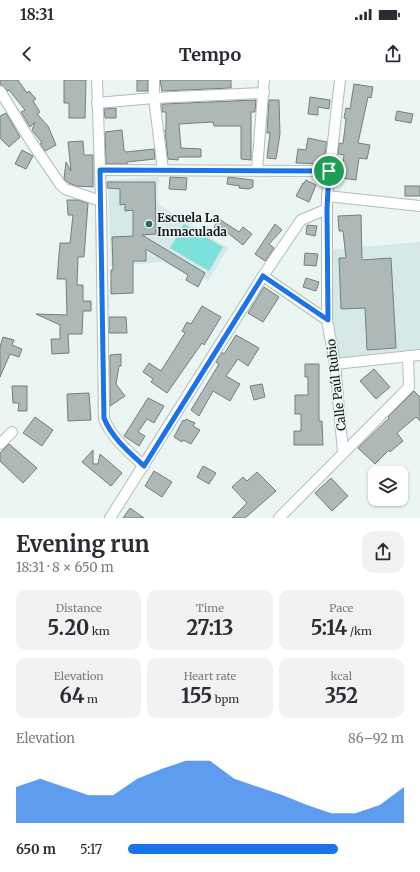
<!DOCTYPE html>
<html lang="en">
<head>
<meta charset="utf-8">
<style>
  :root { --surface:#fff; --page:#f2f2f3; --text:#2b2b33; --muted:#7c7c81; --accent:#1a73e8 }
  body { margin:0; font-family:Merriweather,serif; background:var(--page); color:var(--text); height:100vh; display:flex; flex-direction:column; font-size:15px; white-space:nowrap }
  * { box-sizing:border-box; margin:0 }
  p { font-size:13px; color:var(--muted) }
  .icon { flex:none; width:22px; height:22px; fill:none; stroke:currentColor; stroke-width:2; stroke-linecap:round; stroke-linejoin:round }
  .map { position:relative; height:438px; overflow:hidden }
  .drawer { display:flex; flex-direction:column; background:var(--surface); flex:1 }
  .drawer>* { flex:none }
  .buttons { position:absolute; left:368px; top:386px; display:grid; gap:8px }
  .buttons a { display:grid; place-items:center; width:40px; height:40px; border-radius:8px; background:var(--surface); box-shadow:0 1px 3px #0004; font-size:20px }
  .pin { position:absolute; display:grid; place-items:center; width:34px; height:34px; color:#fff; margin:-17px; border:2px solid #fff; border-radius:50%; box-shadow:0 1px 4px #0007 }
  .round { display:grid; place-items:center; flex:none; width:42px; height:42px; border-radius:12px; background:var(--page) }
  .head { display:flex; align-items:center; justify-content:space-between; height:68px; padding:0 16px }
  h1 { font-size:22px; font-weight:700; line-height:30px }
  .metrics { display:grid; grid-template-columns:repeat(3,1fr); gap:6px; height:68px; padding:4px 16px }
  .metrics div { display:grid; align-content:center; border-radius:10px; background:var(--page); text-align:center }
  .metrics b { font-size:20px; font-weight:700 }
  .metrics small { font-size:11px; font-weight:400 }
  .metrics p { font-size:11px }
  .chart { height:112px; padding:8px 16px }
  .chart p { display:flex; justify-content:space-between }
  .chart svg { width:100%; height:72px; margin-top:4px; fill:var(--accent); opacity:.7 }
  ul { padding:0 16px; list-style:none; font-size:13px }
  li { display:grid; grid-template-columns:64px 48px 1fr; align-items:center; height:30px }
  li i { height:10px; border-radius:5px; background:var(--accent) }
  .status { display:flex; justify-content:space-between; align-items:center; height:28px; padding:0 20px; background:var(--surface); direction:ltr }
  .status svg { height:11px; fill:currentColor }
  header { display:flex; justify-content:space-between; align-items:center; height:52px; padding:0 16px; background:var(--surface); font-size:18px; font-weight:700 }
  .map>svg:first-child { display:block }
  .built { fill:#d5e9e8 }
  .green { fill:#7ce1db }
  .building { fill:#aeb8b7; stroke:#747e7d }
  .lines { fill:none; stroke-linecap:round; stroke-linejoin:round }
  .street-casing { stroke:#b2bdbc; stroke-width:12 }
  .street { stroke:#fff; stroke-width:10 }
  .route-casing { stroke:#fff; stroke-width:8 }
  .route { stroke:#1a73e8; stroke-width:5 }
  .poi-dot { fill:#206b67; stroke:#eaf5f4; stroke-width:1.5 }
  .labels { text-anchor:middle; dominant-baseline:central; stroke-width:3; stroke-linejoin:round; paint-order:stroke }
  .poi-label { font-size:12px; font-weight:bold; fill:#111514; stroke:#eaf5f4; text-anchor:start }
  .street-label { font-size:12px; fill:#111514; stroke:#eaf5f4 }
</style>
</head>
<body>
<div class="status"><b>18:31</b><svg viewBox="0 0 49 12"><path d="M0 12V9h3v3zM5 12V6h3v6zM10 12V3h3v9zM15 12V0h3v12zM26 1h20v11H26zM47 4h2v5h-2z"/></svg></div>
<header><svg class="icon" aria-label="back" viewBox="0 0 24 24"><path d="M15 5l-7 7 7 7"/></svg>Tempo<svg class="icon" aria-label="share" viewBox="0 0 24 24"><path d="M12 15V3M7 8l5-5 5 5M5 13v7h14v-7"/></svg></header>
<div class="map">
<svg width="420" height="438" viewBox="0 0 420 438">
  <rect width="100%" height="100%" fill="#eaf5f4"/>
  <g class="built">
    <polygon points="159,97 157,118 160,126 228,168 208,201 184,189 181,192 163,182 111,186 108,100"/>
    <polygon points="420,162 420,275 335,284 327,240 328,170"/>
  </g>
  <polygon class="green" points="184,144 223,167 209,191 170,168"/>
  <g class="building">
    <polygon points="0,0 18,0 27,13 29,11 36,19 33,21 40,32 37,34 48,46 56,65 45,71 40,64 42,63 32,50 35,42 30,47 21,32 25,30 9,10 8,11 3,6 0,5"/>
    <polygon points="64,0 86,0 85,38 69,38 69,23 64,23"/>
    <rect x="137" y="0" width="11" height="11"/>
    <polygon points="160,0 231,0 231,8 162,11"/>
    <polygon points="354,4 373,7 371,18 368,17 358,63 370,65 367,79 359,78 356,100 341,98 344,75 338,74 339,63 343,64 346,39 344,38 346,28 350,29"/>
    <polygon points="310,17 330,20 329,29 318,27 318,35 308,34"/>
    <polygon points="256,20 255,32 251,32 251,80 241,79 241,46 214,46 213,42 179,44 181,68 201,69 201,77 178,77 178,80 168,79 165,50 166,50 166,32 162,32 162,24"/>
    <polygon points="269,20 279,20 280,54 276,79 267,78 270,53 267,53"/>
    <polygon points="116,28 116,38 105,38 104,29"/>
    <polygon points="397,31 413,34 411,43 395,40"/>
    <polygon points="6,33 20,57 9,67 0,58 0,36"/>
    <polygon points="122,50 124,70 126,72 154,69 155,79 127,82 127,84 106,84 105,52"/>
    <polygon points="308,58 327,62 323,84 296,83 298,69 306,70"/>
    <polygon points="83,61 84,75 93,75 93,107 76,106 69,103 64,99 66,82 71,91 68,62"/>
    <polygon points="22,70 33,76 26,89 15,84"/>
    <polygon points="170,97 187,98 186,110 169,109"/>
    <polygon points="228,97 253,100 253,107 249,109 239,108 240,106 227,104"/>
    <polygon points="306,100 316,105 309,122 296,116 303,103 304,103"/>
    <polygon points="107,102 155,102 156,154 142,155 205,193 198,207 186,200 188,195 146,169 146,181 133,181 133,213 111,214 111,190 113,190 112,157 133,156 133,130 125,131 125,124 120,125 120,109 107,108"/>
    <rect x="405" y="106" width="15" height="10"/>
    <polygon points="67,120 78,120 88,123 84,177 78,177 77,205 83,205 83,221 91,221 91,231 83,231 82,254 68,254 69,273 52,274 51,259 60,259 60,245 36,234 67,235 66,199 57,199 60,163 70,163 73,135 68,135"/>
    <polygon points="361,135 362,180 391,178 396,268 367,270 365,228 341,229 339,178 346,178 343,151 339,151 338,136"/>
    <polygon points="219,139 239,152 243,147 252,154 243,165 224,150 223,153 214,147"/>
    <polygon points="275,144 282,150 269,164 274,168 265,181 255,174"/>
    <polygon points="307,145 317,146 315,156 306,154"/>
    <polygon points="305,173 318,174 316,186 304,185"/>
    <polygon points="306,198 319,202 316,211 303,207"/>
    <polygon points="264,207 279,217 263,242 248,233"/>
    <polygon points="202,226 221,237 204,265 202,263 167,313 151,302 153,299 143,292 149,283 161,291 185,253 182,251 187,242 191,244"/>
    <polygon points="109,237 126,237 127,253 109,253"/>
    <polygon points="236,255 259,268 248,286 238,279 226,296 240,304 230,321 213,311 199,336 191,330 219,284 216,282 222,272 224,274"/>
    <polygon points="3,257 14,260 12,265 22,269 19,277 10,274 0,297 0,267"/>
    <polygon points="121,274 121,286 119,286 116,304 125,316 110,326 110,275"/>
    <polygon points="305,284 319,284 319,341 322,341 323,365 294,365 294,351 301,351 301,334 295,334 295,315 308,315 308,297 305,297"/>
    <polygon points="374,289 390,307 376,319 360,301"/>
    <polygon points="262,304 265,317 254,320 250,306"/>
    <polygon points="12,306 27,306 27,331 18,331 19,323 13,323"/>
    <polygon points="414,311 420,317 420,341 416,337 397,353 403,361 390,372 389,370 375,384 358,368 389,338 388,337"/>
    <polygon points="89,313 91,340 68,341 67,314"/>
    <polygon points="148,318 164,326 154,343 147,339 138,352 145,356 139,366 124,356"/>
    <polygon points="35,337 53,350 42,366 23,353"/>
    <polygon points="186,339 195,343 193,346 200,350 191,364 183,360 182,362 174,357 183,340 185,341"/>
    <polygon points="9,364 37,388 23,403 0,381 0,373"/>
    <polygon points="93,370 93,384 98,384 100,374 122,393 111,406 82,382"/>
    <polygon points="203,386 216,393 209,404 197,397"/>
    <polygon points="154,391 172,402 162,417 145,406"/>
    <polygon points="257,392 276,411 245,438 232,438 247,423 232,407 243,397 247,401"/>
    <polygon points="331,398 348,416 332,431 315,413"/>
    <polygon points="130,428 144,438 123,438"/>
  </g>
  <g class="lines">
    <g class="street-casing">
      <g id="street">
        <path d="M97 0 101 121 104 339C112 358 129 372 144 386"/>
        <polyline points="154,0 154,18 163,90"/>
        <polyline points="340,0 327,116 327,240 335,284 343,372"/>
        <polyline points="0,11 30,60 60,104 65,109 101,121"/>
        <polyline points="97,23 154,18 264,13"/>
        <polyline points="100,90 329,91"/>
        <polyline points="257,90 264,0"/>
        <polyline points="327,116 420,126"/>
        <polyline points="263,196 327,240"/>
        <polyline points="335,284 420,275"/>
        <polyline points="0,364 12,352"/>
        <polyline points="110,438 263,196 301,140 327,129"/>
        <polyline points="279,438 409,307 408,276"/>
      </g>
    </g>
    <use href="#street" class="street"/>
  </g>
  <g class="lines">
    <g class="route-casing">
      <path id="route" d="M100 90 329 91 327 129 328 240 263 196 144 386C129 372 112 358 104 338Z"/>
    </g>
    <use href="#route" class="route"/>
  </g>
  <circle class="poi-dot" cx="149" cy="144" r="4"/>
  <g class="labels">
    <g class="poi-label">
      <text x="157" y="137">Escuela La<tspan x="157" dy="14">Inmaculada</tspan></text>
    </g>
    <g class="street-label">
      <text transform="translate(336 305) rotate(-97)">Calle Paúl Rubio</text>
    </g>
  </g>
</svg>
<div class="buttons">
<a><svg class="icon" aria-label="layers" viewBox="0 0 24 24"><path d="M12 4l9 5-9 5-9-5zM3 14l9 5 9-5"/></svg></a>
</div>
<div class="pin" style="left:329px;top:91px;background:#1e9e55"><svg class="icon" aria-label="arrive" viewBox="0 0 24 24"><path d="M6 21V4h12l-3 4 3 4H6"/></svg></div>
</div>
<section class="drawer">
<div class="head"><div><h1>Evening run</h1><p>18:31 · 8 × 650 m</p></div><a class="round"><svg class="icon" aria-label="share" viewBox="0 0 24 24"><path d="M12 15V3M7 8l5-5 5 5M5 13v7h14v-7"/></svg></a></div>
<div class="metrics">
<div><p>Distance</p><b>5.20<small> km</small></b></div>
<div><p>Time</p><b>27:13</b></div>
<div><p>Pace</p><b>5:14<small> /km</small></b></div>
</div>
<div class="metrics">
<div><p>Elevation</p><b>64<small> m</small></b></div>
<div><p>Heart rate</p><b>155<small> bpm</small></b></div>
<div><p>kcal</p><b>352</b></div>
</div>
<div class="chart"><p><span>Elevation</span>86–92 m</p>
<svg viewBox="0 0 160 44" preserveAspectRatio="none"><path d="M0 44V22L10 17L20 22L30 27L40 27L50 17L60 11L70 6L80 6L90 17L100 22L110 27L120 33L130 38L140 38L150 33L160 22V44z"/></svg>
</div>
<ul>
<li><b>650 m</b>5:17<i style="width:76%"></i></li>
</ul>
</section>
</body>
</html>
